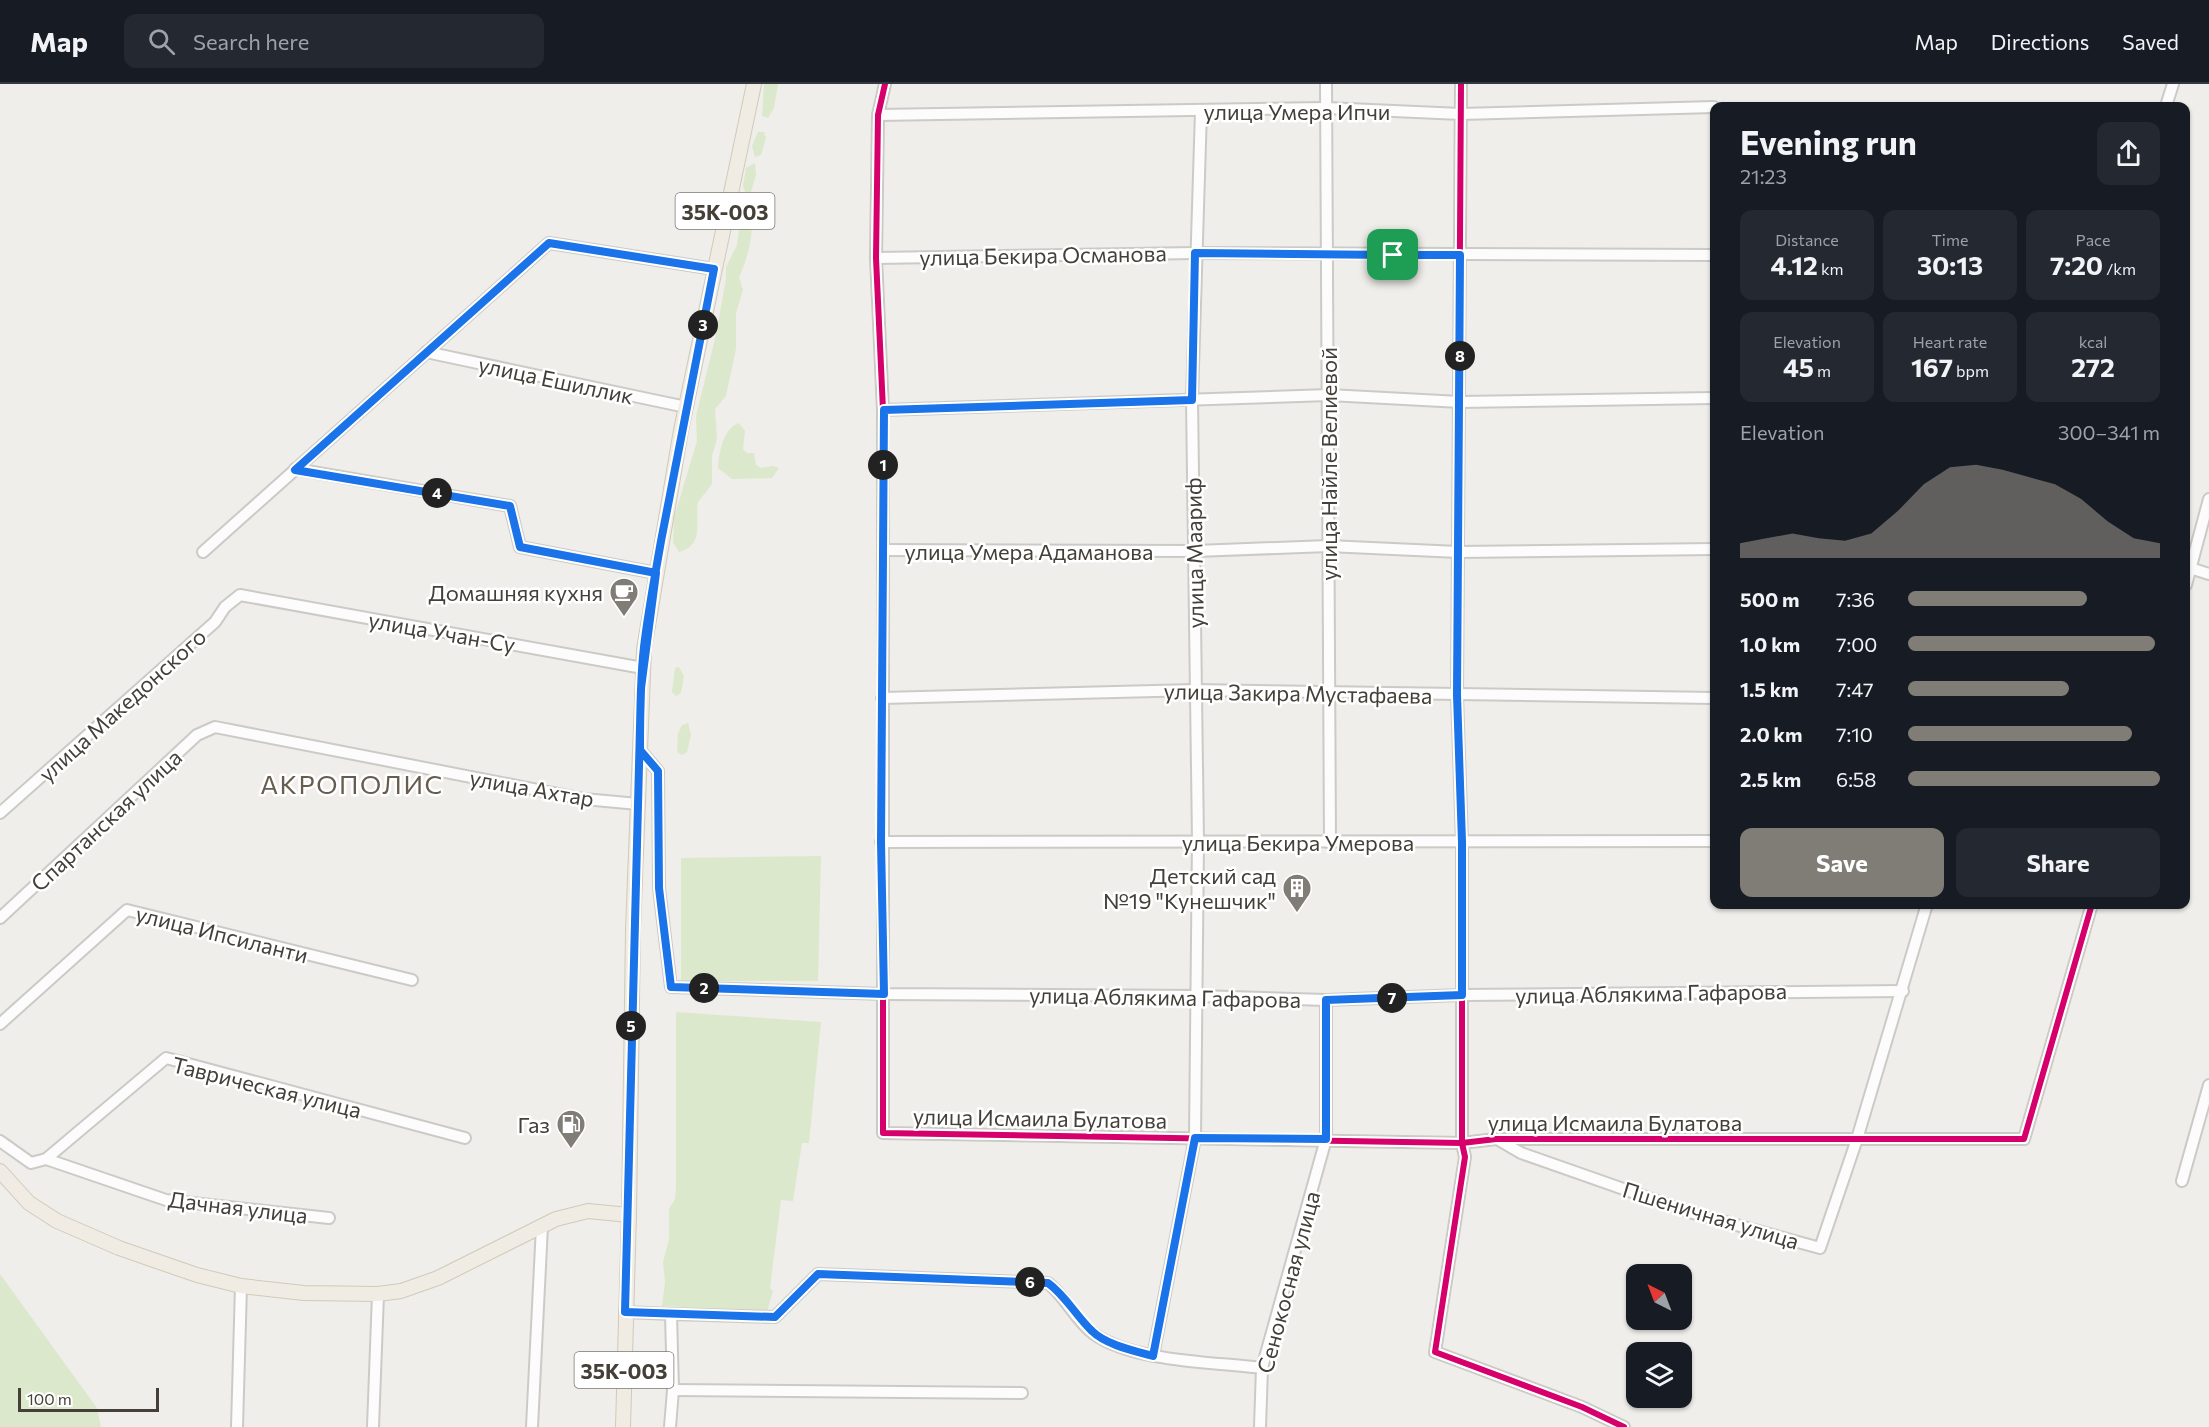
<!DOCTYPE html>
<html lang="en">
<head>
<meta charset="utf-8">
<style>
  :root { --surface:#171b24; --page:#242831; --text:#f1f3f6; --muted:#9ea1a6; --line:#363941; --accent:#807c76 }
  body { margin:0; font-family:Commissioner,sans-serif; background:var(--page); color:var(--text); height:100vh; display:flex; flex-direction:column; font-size:22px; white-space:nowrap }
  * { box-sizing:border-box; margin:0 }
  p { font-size:20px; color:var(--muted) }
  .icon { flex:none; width:33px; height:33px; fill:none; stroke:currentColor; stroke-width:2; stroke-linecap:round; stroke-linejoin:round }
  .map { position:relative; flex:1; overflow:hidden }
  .side { position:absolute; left:1710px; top:18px; width:480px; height:807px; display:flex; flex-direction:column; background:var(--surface); border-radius:12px; box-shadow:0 2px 4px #0004 }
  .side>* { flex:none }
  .needle { width:39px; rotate:318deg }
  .fabs { position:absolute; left:1626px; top:1180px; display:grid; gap:12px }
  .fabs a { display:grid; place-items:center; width:66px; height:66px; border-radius:12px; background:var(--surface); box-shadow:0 2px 4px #0004; font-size:30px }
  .scale { position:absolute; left:18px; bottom:15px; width:141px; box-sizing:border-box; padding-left:6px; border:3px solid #443f37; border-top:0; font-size:16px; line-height:21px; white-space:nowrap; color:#443f37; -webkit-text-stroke:4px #fff; paint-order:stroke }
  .pin { position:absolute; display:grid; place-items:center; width:51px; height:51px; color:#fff; margin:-26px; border-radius:12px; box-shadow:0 3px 9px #0006 }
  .km { position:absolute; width:30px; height:30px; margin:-15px; border-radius:50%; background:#222; color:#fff; font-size:16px; line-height:30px; text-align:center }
  .round { display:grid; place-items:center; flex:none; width:63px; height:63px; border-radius:12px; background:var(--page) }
  .summary { display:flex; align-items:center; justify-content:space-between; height:102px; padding:0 30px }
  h1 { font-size:33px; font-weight:700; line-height:45px }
  .metrics { display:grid; grid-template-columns:repeat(3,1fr); gap:9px; height:102px; padding:6px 30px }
  .metrics div { display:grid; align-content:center; border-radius:12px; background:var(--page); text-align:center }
  .metrics b { font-size:26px; font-weight:700 }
  .metrics small { font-size:16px; font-weight:400 }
  .metrics p { font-size:16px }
  .chart { height:168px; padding:12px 30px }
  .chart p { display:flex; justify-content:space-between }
  .chart svg { width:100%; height:108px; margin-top:6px; fill:var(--accent); opacity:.7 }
  .action { display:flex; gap:12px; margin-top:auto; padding:12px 30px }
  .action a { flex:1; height:69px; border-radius:12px; background:var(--accent); color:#fff; font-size:24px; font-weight:700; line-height:69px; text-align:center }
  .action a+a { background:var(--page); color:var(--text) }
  ul { padding:0 30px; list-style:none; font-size:20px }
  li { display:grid; grid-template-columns:96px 72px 1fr; align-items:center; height:45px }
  li i { height:15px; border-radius:8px; background:var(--accent) }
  header { display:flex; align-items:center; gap:36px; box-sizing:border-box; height:84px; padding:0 30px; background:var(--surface); border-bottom:2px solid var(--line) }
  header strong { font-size:28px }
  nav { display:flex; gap:33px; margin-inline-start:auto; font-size:21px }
  .search { width:420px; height:54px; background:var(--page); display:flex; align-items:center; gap:15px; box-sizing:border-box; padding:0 21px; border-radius:12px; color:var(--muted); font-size:22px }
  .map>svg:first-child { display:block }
  .green { fill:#dce8cc }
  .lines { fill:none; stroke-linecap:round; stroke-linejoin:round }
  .minor-casing { stroke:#cccac6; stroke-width:14 }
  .major-casing { stroke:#d0cab9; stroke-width:16 }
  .minor { stroke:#fdfcfc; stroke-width:10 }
  .major { stroke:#f0ece4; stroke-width:14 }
  .cycleway-casing { stroke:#fff; stroke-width:10 }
  .cycleway { stroke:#d6006c; stroke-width:6 }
  .route-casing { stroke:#fff; stroke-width:12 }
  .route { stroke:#1a73e8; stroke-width:8 }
  .labels { text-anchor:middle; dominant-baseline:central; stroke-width:5; stroke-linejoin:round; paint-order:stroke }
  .shield { fill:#fff; stroke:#7c7973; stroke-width:1.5 }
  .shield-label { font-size:21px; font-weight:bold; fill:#443f37 }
  .street-label { font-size:22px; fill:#443f37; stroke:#fff }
  .poi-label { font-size:22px; fill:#443f37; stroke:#fff; text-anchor:end }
  .quarter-label { font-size:26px; letter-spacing:1.5px; fill:#665d4f; stroke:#fff }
</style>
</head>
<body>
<header>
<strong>Map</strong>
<div class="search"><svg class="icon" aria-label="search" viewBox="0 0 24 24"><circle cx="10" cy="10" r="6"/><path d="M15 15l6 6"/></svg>Search here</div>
<nav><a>Map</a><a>Directions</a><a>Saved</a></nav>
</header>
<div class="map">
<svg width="2209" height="1343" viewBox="0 0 2209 1343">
  <rect width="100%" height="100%" fill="#efeeea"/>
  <g class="green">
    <polygon points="764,0 778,0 774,24 768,34 762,32"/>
    <polygon points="758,48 764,48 766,54 761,71 755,73 752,62"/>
    <polygon points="755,79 756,91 751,108 745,108 743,102 746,84"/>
    <path d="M750 130C756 144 746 180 739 193L743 206 736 229V265L726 312 715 325 717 355 712 372V400L698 418C695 437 705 461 679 468L673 458 674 434 697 357 696 332 715 255 726 195V183L737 161 740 137Z"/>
    <path d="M739 339 745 347 743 365 747 369H754L756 381 761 384 773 382 779 384 772 394 732 395 718 384C719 369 723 344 739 339Z"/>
    <polygon points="679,583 684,592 681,609 676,612 672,608 675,584"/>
    <polygon points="688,639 691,651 687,668 682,671 677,668 678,650 682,641"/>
    <polygon points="821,772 818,897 681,897 681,774"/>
    <polygon points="676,928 821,938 809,1059 802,1059 793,1117 781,1116 770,1204 773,1207 767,1228 662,1222 665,1198 663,1178 669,1155 669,1125 675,1115 676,1103"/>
    <polygon points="0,1190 97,1324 101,1343 0,1343"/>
  </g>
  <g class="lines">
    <g class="minor-casing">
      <g id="minor">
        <polyline points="885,0 878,31 876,174 883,326 883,1049 1462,1059 1496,1055 2024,1055 2092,820"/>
        <polyline points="1326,0 1330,759"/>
        <polyline points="1461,0 1457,611 1462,758 1462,1059 1465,1073 1435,1268 1582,1323 1624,1343"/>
        <polyline points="2166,22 2173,0"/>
        <polyline points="878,31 1326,24 1461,30 1714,23"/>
        <polyline points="876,174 1195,169 1714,171"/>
        <polyline points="426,268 686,323"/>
        <polyline points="883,326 1329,311 1460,318 1714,314"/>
        <polyline points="295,385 510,422 520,463 656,489"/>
        <polyline points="883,466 1196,467 1328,462 1458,468 1714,465"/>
        <polyline points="203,468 549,159 714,185"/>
        <polyline points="2190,484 2209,490"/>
        <polyline points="2186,501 2209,415"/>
        <polyline points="882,614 1195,606 1714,614"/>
        <polyline points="640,666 658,687 659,804 671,903 884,910 1198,912 1326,916 1462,911 1903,907"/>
        <polyline points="0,729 215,538 225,523 240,511 643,584"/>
        <polyline points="881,758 1714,757"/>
        <polyline points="0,834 197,651 215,643 584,715 638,720"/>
        <polyline points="0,940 127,826 412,896"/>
        <polyline points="1497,1055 1521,1069 1689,1128 1820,1164 1857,1055 1927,820"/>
        <polyline points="0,1057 31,1079 46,1075 166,974 465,1054"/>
        <polyline points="46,1075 166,1116 329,1134"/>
        <polyline points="2182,1097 2209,1001"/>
        <polyline points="625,1228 671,1230 673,1306 670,1343"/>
        <path d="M671 1230 775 1233 818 1190 1048 1199C1066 1213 1076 1237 1094 1250 1134 1278 1214 1278 1262 1284"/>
        <polyline points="1153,1272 1195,1054 1198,757 1192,316 1201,27"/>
        <polyline points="673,1306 1022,1309"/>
        <polyline points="237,1343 241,1202"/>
        <polyline points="373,1343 378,1210"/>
        <polyline points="532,1343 542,1142"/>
        <polyline points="1260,1343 1262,1284 1326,1055 1326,916"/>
      </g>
    </g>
    <g class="major-casing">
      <g id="major">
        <polyline points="0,1087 29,1119 57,1137 119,1164 197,1191 241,1202 304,1209 378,1210 401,1207 438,1194 556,1135 588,1127 629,1131"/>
        <polyline points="623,1343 629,1131 633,845 644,565 681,346 754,0"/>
      </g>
    </g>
    <use href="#minor" class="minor"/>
    <use href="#major" class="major"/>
    <g class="cycleway-casing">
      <g id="cycleway">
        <polyline points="885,0 878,31 876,174 883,326 883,1049 1462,1059 1496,1055 2024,1055 2092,820"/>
        <polyline points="1461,0 1457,611 1462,758 1462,1059 1465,1073 1435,1268 1582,1323 1624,1343"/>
      </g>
    </g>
    <use href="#cycleway" class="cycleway"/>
  </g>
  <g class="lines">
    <g class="route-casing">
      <path id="route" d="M1393 171 1195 169 1192 316 884 326 881 758 884 910 671 903 659 804 658 687 640 666C640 632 640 597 644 563 648 528 655 492 661 457L714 185 549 159 295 386 510 422 520 463 656 489 641 604 625 1228 775 1233 818 1190 1048 1199C1066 1212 1076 1232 1092 1247 1106 1261 1135 1267 1153 1272L1195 1054 1326 1055V916L1462 911V758L1457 611 1460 171H1393"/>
    </g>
    <use href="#route" class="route"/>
  </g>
  <defs>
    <g id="cafe-pin" transform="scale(1.5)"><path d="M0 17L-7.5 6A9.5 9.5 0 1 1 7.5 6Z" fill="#807c76" stroke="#fff"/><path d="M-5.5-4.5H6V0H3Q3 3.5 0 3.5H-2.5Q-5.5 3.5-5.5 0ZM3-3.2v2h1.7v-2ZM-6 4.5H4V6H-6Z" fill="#fff"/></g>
    <g id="building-pin" transform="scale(1.5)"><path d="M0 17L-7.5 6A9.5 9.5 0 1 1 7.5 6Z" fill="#807c76" stroke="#fff"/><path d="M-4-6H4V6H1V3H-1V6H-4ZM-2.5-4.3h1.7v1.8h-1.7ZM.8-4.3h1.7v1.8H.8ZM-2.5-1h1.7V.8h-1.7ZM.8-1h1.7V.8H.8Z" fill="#fff"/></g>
    <g id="fuel-pin" transform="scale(1.5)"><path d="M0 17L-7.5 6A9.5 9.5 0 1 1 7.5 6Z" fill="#807c76" stroke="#fff"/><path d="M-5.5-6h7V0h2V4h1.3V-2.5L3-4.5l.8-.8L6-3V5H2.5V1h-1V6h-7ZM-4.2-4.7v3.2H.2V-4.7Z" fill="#fff"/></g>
  </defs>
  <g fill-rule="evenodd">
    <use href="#cafe-pin" x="624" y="508"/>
    <use href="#building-pin" x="1297" y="804"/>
    <use href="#fuel-pin" x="571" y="1040"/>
  </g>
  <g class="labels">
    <g class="shield">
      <rect x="675.5" y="109" width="99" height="36" rx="4.5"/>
      <rect x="574.5" y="1268" width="99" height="36" rx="4.5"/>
    </g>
    <g class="shield-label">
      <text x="725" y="127">35К-003</text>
      <text x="624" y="1286">35К-003</text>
    </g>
    <g class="street-label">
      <text x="1297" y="27">улица Умера Ипчи</text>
      <text transform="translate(1043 171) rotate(-1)">улица Бекира Османова</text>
      <text transform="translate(556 296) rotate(12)">улица Ешиллик</text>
      <text transform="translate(1328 380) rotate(-90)">улица Найле Велиевой</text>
      <text x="1029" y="467">улица Умера Адаманова</text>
      <text transform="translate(1194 469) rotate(-91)">улица Маариф</text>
      <text transform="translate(442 548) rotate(10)">улица Учан-Су</text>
      <text transform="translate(1298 609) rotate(1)">улица Закира Мустафаева</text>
      <text transform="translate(122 621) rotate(-42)">улица Македонского</text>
      <text transform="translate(532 704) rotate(10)">улица Ахтар</text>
      <text transform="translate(106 736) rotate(-43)">Спартанская улица</text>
      <text x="1298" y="758">улица Бекира Умерова</text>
      <text transform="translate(222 850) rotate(14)">улица Ипсиланти</text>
      <text transform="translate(1651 909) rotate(-1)">улица Аблякима Гафарова</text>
      <text transform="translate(1165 913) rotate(1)">улица Аблякима Гафарова</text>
      <text transform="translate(267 1003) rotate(14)">Таврическая улица</text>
      <text transform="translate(1040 1034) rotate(1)">улица Исмаила Булатова</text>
      <text x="1615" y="1038">улица Исмаила Булатова</text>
      <text transform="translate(238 1123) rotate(7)">Дачная улица</text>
      <text transform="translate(1711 1131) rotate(17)">Пшеничная улица</text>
      <text transform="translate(1288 1198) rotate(-75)">Сенокосная улица</text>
    </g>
    <g class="poi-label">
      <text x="603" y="508">Домашняя кухня</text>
      <text x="1276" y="791">Детский сад<tspan x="1276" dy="25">№19 "Кунешчик"</tspan></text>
      <text x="550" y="1040">Газ</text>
    </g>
    <g class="quarter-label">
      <text x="352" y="699">АКРОПОЛИС</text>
    </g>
  </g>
</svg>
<div class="fabs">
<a><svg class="needle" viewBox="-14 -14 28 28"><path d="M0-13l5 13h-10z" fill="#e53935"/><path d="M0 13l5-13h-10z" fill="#9ea1a6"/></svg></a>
<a><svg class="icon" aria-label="layers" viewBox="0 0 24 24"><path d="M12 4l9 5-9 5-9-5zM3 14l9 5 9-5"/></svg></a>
</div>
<div class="scale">100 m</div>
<div class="pin" style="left:1393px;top:171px;background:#1e9e55"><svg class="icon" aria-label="arrive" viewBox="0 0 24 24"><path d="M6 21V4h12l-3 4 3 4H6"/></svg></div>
<b class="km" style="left:883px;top:381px">1</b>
<b class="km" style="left:704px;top:904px">2</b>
<b class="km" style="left:703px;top:241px">3</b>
<b class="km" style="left:437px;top:409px">4</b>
<b class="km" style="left:631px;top:942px">5</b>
<b class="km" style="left:1030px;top:1198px">6</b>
<b class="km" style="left:1392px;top:914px">7</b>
<b class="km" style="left:1460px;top:272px">8</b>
<section class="side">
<div class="summary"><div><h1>Evening run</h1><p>21:23</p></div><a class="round"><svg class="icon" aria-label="share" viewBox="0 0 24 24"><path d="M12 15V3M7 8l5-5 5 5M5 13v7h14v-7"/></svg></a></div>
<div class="metrics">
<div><p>Distance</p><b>4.12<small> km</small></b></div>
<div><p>Time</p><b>30:13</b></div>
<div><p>Pace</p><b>7:20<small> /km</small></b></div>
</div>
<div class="metrics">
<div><p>Elevation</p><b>45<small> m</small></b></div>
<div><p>Heart rate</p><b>167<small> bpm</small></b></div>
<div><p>kcal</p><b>272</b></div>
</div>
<div class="chart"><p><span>Elevation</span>300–341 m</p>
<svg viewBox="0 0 160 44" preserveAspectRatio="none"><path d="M0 44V38L10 36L20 34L30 36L40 37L50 34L60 25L70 14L80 7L90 6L100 8L110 11L120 14L130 20L140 29L150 36L160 38V44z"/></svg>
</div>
<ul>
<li><b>500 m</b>7:36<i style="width:71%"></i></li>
<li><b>1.0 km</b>7:00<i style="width:98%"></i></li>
<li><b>1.5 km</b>7:47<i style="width:64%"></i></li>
<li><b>2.0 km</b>7:10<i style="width:89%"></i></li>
<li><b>2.5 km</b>6:58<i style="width:100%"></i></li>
</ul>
<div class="action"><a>Save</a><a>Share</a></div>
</section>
</div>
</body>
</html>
